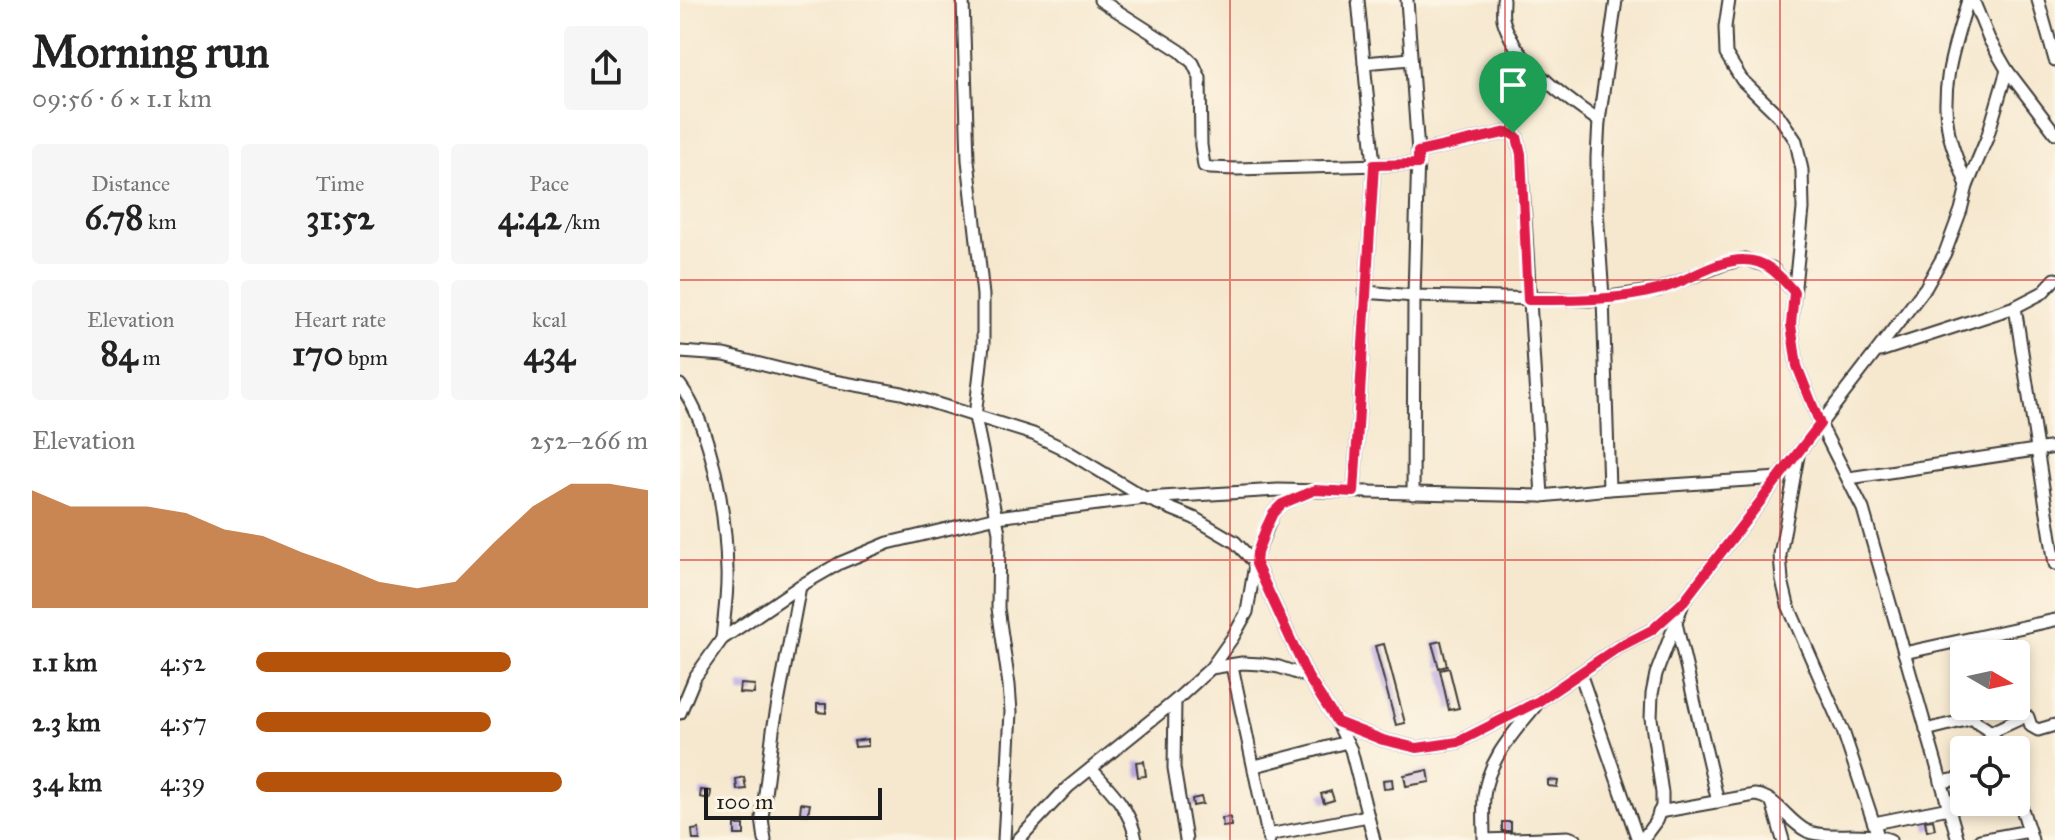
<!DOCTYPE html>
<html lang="en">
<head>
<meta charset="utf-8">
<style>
  :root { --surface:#fff; --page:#f6f6f6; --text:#222; --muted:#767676; --accent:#b45309 }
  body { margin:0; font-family:"IM FELL Great Primer",serif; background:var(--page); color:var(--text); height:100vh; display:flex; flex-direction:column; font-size:30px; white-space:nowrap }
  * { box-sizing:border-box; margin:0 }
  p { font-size:26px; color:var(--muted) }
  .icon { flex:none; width:44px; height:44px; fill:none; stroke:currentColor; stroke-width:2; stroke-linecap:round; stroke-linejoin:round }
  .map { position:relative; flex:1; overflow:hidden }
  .drawer { display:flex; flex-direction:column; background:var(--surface); width:680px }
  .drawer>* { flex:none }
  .needle { width:52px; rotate:99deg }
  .fabs { position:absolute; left:1270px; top:640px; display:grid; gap:16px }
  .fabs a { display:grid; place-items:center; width:80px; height:80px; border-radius:8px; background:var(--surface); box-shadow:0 4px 12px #0003; font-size:40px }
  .scale { position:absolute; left:24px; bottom:20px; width:178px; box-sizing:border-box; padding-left:8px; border:4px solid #1c1c1c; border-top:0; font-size:22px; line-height:28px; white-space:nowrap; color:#1c1c1c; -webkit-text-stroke:6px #fcf5e5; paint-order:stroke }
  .pin { position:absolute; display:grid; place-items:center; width:68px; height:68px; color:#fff; margin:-82px -34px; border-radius:50% 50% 50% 0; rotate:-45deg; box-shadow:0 0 8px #0007 }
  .pin .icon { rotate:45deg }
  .round { display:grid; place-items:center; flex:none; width:84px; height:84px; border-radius:8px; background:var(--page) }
  .summary { display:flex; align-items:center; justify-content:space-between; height:136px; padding:0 32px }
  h1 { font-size:44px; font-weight:700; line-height:60px }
  .metrics { display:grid; grid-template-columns:repeat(3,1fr); gap:12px; height:136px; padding:8px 32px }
  .metrics div { display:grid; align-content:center; border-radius:8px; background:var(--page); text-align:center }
  .metrics b { font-size:34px; font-weight:700 }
  .metrics small { font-size:22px; font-weight:400 }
  .metrics p { font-size:22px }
  .chart { height:224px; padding:16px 32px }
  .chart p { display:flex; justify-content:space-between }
  .chart svg { width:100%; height:144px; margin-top:8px; fill:var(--accent); opacity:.7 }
  ul { padding:0 32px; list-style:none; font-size:26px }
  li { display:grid; grid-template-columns:128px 96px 1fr; align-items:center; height:60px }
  li i { height:20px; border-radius:10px; background:var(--accent) }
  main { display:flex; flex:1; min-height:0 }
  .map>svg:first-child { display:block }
  .building { fill:#b39fe2 }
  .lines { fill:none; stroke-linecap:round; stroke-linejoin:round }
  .minor-casing { stroke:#3d3b37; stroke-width:15 }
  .minor { stroke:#fff; stroke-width:11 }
  .route-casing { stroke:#fff; stroke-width:16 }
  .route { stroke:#e11d48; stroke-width:10 }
  .grid { fill:none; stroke:#d62828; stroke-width:2; stroke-opacity:0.55 }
</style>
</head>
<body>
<main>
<section class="drawer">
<div class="summary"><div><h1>Morning run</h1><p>09:56 · 6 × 1.1 km</p></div><a class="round"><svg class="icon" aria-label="share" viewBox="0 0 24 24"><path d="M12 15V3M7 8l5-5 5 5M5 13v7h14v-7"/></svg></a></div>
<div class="metrics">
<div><p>Distance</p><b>6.78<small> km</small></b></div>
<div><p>Time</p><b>31:52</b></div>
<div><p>Pace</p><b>4:42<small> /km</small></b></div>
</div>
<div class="metrics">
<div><p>Elevation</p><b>84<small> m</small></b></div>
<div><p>Heart rate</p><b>170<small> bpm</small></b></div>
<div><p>kcal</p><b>434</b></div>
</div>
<div class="chart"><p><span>Elevation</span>252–266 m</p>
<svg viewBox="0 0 160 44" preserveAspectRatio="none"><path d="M0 44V8L10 13L20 13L30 13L40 15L50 20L60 22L70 27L80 31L90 36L100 38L110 36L120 24L130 13L140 6L150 6L160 8V44z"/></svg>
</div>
<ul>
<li><b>1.1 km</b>4:52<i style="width:65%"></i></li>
<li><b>2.3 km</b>4:57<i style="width:60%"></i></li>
<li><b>3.4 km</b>4:39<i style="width:78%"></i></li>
</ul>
</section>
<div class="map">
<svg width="1375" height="840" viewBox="0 0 1375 840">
  <rect width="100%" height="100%" fill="#fcf5e5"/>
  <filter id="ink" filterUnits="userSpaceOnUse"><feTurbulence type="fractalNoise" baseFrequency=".0125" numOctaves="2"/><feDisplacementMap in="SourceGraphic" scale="16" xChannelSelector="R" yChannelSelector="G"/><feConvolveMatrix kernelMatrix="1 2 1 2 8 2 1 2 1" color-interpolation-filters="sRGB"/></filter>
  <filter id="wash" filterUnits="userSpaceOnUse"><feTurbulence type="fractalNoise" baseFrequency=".006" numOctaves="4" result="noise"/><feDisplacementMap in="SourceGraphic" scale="32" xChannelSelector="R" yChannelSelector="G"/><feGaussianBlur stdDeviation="1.8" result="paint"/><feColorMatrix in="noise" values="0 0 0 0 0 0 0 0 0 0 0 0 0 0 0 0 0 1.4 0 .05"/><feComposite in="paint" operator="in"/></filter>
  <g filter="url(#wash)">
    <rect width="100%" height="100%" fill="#f6e8cf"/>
    <g id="blocks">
      <g class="building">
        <polygon points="761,641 767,666 759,668 752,643"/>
        <polygon points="704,644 725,723 716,725 695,646"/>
        <polygon points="769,668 779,708 769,710 760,670"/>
        <polygon points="60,684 75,685 74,694 59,693"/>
        <polygon points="137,704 146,704 146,713 137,712"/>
        <polygon points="188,739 188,746 175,747 174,741"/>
        <polygon points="464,761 466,776 458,777 456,762"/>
        <polygon points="748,770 750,782 726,786 724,775"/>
        <polygon points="64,777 66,789 57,790 56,779"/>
        <polygon points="712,779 713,788 704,789 703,780"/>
        <polygon points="868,780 878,781 877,787 868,786"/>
        <polygon points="21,790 31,791 30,799 20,797"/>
        <polygon points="651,791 654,800 644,803 641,794"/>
        <polygon points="521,797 523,804 513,806 512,799"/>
        <polygon points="121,803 130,804 128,814 120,813"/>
        <polygon points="550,817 551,826 543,827 542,818"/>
        <polygon points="1253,820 1255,829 1247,831 1245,821"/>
        <rect x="822" y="822" width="9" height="9"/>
        <rect x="55" y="825" width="9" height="10"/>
        <polygon points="19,829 20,840 13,840 12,830"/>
      </g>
    </g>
  </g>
  <g filter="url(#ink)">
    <use href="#blocks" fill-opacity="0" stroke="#3d3b37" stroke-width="2"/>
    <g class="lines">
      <g class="minor-casing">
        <g id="minor">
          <polyline points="283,0 288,160 303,295 303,345 295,417 319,532 318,608 329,685 331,712 324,840"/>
          <polyline points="420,0 500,51 513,63 520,78 521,145 524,166 530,168 557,169 738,164"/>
          <polyline points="727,0 738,152 734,296 733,494"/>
          <path d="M823 0C823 6 822 13 823 19 834 61 885 98 919 121"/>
          <polyline points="1049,0 1045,27 1046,54 1062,80 1099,116 1116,141 1122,170 1123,209 1111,325 1117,366 1140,424 1183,509 1278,840"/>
          <polyline points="1293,0 1309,39 1327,70 1375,133"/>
          <polyline points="1358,0 1375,60"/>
          <polyline points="684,63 731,59"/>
          <polyline points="738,152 828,132 837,137 841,154 862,496"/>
          <path d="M1287 186C1281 169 1273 151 1269 134 1259 87 1275 44 1288 0"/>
          <polyline points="685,292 734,296 909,300 978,290 1044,264 1065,259 1092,268 1114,292"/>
          <polyline points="1335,307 1375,564"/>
          <polyline points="1200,351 1335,307 1362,293 1375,279"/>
          <polyline points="0,352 44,355 136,378 222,393 353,434 380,447 465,498 514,518 555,542 576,564 628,677"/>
          <path d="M0 385C33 429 46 516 47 571 48 593 44 616 42 639"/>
          <polyline points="1118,456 1100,555 1102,580 1108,605 1163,731 1198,836"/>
          <polyline points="1169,478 1375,447"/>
          <polyline points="929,489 923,297 917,210 917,157 919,121 936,0"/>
          <polyline points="674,492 694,165 678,0"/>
          <polyline points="996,623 1038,802"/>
          <polyline points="1291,639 1291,654"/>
          <polyline points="1224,653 1375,620"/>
          <polyline points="552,666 589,840"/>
          <polyline points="531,668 562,663 581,664 599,667 628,677 657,722 671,750 694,840"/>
          <polyline points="900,673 958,840"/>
          <polyline points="495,701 494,768 506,840"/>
          <path d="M856 705C834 733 808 759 804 796 803 810 804 826 804 840L888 837 896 840"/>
          <path d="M1292 706C1293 727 1299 721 1310 732 1314 736 1317 745 1319 750"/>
          <polyline points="0,713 15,677 42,639 120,586 160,563 208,543 317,517 465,498 598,490 862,496 929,489 1099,478"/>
          <polyline points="657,722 703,740 737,748 778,742 859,701 937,648 972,630 1003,602 1246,287 1265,253 1281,210 1287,186 1307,138 1327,70"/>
          <polyline points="1246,730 1294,718"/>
          <polyline points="1311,732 1344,717 1348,717 1351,726 1358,730 1375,725"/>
          <polyline points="575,766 667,742"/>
          <path d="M411 769C431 790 451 810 456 840"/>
          <polyline points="1261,782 1284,778"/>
          <polyline points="1336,790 1352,840"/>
          <polyline points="1092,802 1103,840"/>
          <path d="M979 812 1075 795C1096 796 1108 822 1127 831 1148 840 1184 830 1210 840"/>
          <polyline points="1194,823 1269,808"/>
          <polyline points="588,835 688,816"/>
          <polyline points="85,840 82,818 93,730 120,586"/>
          <polyline points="338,840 388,787 495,701 531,668 553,637 567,612 577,553 593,513 602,504 627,493"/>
          <polyline points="962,840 976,821 982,806 982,793 971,718 972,694 976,674 1002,606"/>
          <polyline points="1300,840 1349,831"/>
        </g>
      </g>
      <use href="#minor" class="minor"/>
    </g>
  </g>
  <g class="lines" filter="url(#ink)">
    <g class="route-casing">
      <path id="route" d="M828 132 837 137 841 154 848 300C890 300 936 301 977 290 1003 284 1038 259 1064 260 1087 260 1100 276 1114 292L1111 325 1117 366 1140 424 1003 602 972 630 937 648 859 701 778 742 737 748 703 740 657 722 628 677 576 564 577 553 586 528 593 513 602 504 635 490 674 492 694 165 738 164V152Z"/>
    </g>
    <use href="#route" class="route"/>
  </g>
  <path class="grid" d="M275 0V840M550 0V840M825 0V840M1100 0V840M0 280H1375M0 560H1375"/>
</svg>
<div class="fabs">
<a><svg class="needle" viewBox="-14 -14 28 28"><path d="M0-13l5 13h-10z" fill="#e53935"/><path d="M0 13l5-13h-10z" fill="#767676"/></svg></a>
<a><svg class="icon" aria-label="locate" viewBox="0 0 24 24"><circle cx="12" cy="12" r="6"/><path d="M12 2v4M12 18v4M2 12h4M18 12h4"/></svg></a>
</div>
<div class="scale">100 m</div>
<div class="pin" style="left:833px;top:133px;background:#1e9e55"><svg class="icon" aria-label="arrive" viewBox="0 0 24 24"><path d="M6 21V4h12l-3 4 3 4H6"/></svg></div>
</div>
</main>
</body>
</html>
